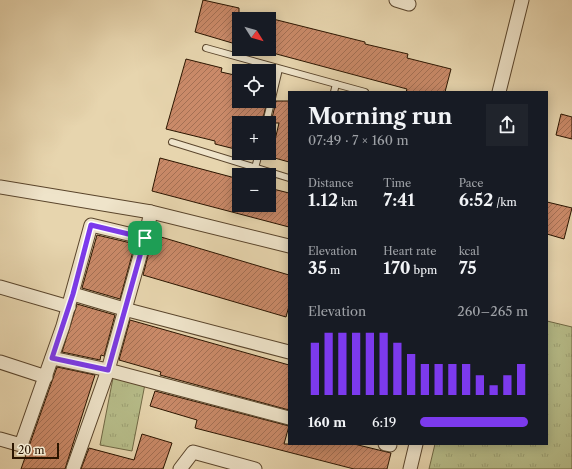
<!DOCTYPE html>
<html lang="en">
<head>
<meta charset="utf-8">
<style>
  :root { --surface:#171b24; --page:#20242c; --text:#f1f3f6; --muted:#9ea1a6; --accent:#7c3aed }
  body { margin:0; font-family:"Libre Caslon Text",serif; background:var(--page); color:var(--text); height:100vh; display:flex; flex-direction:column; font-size:15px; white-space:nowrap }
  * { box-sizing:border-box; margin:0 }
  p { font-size:13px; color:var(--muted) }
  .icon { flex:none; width:22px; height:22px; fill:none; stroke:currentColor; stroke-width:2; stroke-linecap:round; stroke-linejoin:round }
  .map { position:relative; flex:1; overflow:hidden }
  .details { position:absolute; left:288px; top:91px; width:260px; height:354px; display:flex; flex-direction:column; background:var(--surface); border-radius:0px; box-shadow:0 2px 10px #0003 }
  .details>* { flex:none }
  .needle { width:26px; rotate:127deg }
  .buttons { position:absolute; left:232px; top:12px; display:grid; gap:8px }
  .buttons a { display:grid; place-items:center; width:44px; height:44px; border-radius:0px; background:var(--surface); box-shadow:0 2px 10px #0003; font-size:20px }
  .scale { position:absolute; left:12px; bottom:10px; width:47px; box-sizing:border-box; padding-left:4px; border:2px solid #2b1500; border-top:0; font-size:11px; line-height:14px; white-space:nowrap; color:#2b1500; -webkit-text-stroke:3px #efe4ca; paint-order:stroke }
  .pin { position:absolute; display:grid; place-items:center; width:34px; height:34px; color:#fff; margin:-17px; border-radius:8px; box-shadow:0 2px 6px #0006 }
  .round { display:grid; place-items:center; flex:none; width:42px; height:42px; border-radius:0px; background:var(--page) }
  .overview { display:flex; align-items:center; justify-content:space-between; height:68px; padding:0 20px }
  h1 { font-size:22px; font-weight:700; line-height:30px }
  .figures { display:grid; grid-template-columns:repeat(3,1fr); gap:6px; height:68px; padding:4px 20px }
  .figures div { display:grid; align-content:center }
  .figures b { font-size:17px; font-weight:700 }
  .figures small { font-size:11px; font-weight:400 }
  .figures p { font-size:11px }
  .chart { height:112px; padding:8px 20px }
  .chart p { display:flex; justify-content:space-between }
  .chart svg { width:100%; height:72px; margin-top:4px; stroke:var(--accent); stroke-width:6 }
  ul { padding:0 20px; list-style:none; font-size:13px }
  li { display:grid; grid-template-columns:64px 48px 1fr; align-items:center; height:30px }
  li i { height:10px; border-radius:5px; background:var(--accent) }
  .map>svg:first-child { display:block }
  .grass { fill:url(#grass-tufts); stroke:#716945 }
  .building { fill:url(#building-hatch); stroke:#2b1500 }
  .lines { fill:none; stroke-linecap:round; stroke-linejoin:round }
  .lane-casing { stroke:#5a452c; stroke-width:8 }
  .street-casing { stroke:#5a452c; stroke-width:15 }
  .lane { stroke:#efe4ca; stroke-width:6 }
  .street { stroke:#efe4ca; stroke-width:13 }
  .route-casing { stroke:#fff; stroke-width:8 }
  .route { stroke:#7c3aed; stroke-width:5 }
</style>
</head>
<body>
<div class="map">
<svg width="572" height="469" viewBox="0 0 572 469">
  <defs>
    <pattern id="grass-tufts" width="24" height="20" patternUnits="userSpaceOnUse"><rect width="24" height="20" fill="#b7bd8a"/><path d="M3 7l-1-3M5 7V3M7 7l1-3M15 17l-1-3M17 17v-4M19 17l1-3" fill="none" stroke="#9ea275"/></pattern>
    <pattern id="building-hatch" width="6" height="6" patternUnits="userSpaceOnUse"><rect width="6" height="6" fill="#ca8a69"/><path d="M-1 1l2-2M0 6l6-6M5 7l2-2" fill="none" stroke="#a47054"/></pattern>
  </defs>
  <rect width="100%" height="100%" fill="#e7d5ae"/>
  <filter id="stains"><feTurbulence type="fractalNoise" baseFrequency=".005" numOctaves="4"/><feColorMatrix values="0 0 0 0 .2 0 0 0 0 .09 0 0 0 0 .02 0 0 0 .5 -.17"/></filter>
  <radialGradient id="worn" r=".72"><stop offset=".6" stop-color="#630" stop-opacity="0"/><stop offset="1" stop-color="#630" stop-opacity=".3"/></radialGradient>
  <g class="grass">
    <polygon points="547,321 572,327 572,469 429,469 435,444 547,444"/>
    <polygon points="113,378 145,384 132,451 100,445"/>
  </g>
  <g class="building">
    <polygon points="203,0 239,8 239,45 195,32"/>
    <polygon points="269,18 365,42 365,44 408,54 407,58 451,69 445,92 406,92 407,89 269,52"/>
    <polygon points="186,59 222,68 221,72 239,76 239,101 267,101 262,123 239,123 239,150 215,144 215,141 166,129"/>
    <polygon points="276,101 289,101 289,162 271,157 279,123 271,123"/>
    <polygon points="561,114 572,117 572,139 556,135"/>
    <polygon points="160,158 239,179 239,205 269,205 269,188 289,193 289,227 152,191"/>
    <polygon points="547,202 572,208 564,239 547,234"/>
    <polygon points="97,235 135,244 120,299 82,288"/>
    <polygon points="161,237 289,275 289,306 286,317 143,275 150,248 157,250"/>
    <polygon points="77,304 115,315 104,356 101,355 100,360 62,352"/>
    <polygon points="130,320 289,365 289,410 160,375 161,372 119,360"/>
    <polygon points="57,367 95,375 65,469 21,469"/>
    <polygon points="155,391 289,426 284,444 354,444 391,453 387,469 354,469 195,428 197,420 150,406"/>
    <polygon points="142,434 172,443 163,469 81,469 89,448 134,460"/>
  </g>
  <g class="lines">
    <g class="lane-casing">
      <g id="lane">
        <polyline points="206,48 365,92"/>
        <polyline points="334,92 336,84"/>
        <polyline points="266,123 279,69"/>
        <polyline points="172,142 289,178"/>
        <polyline points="255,168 259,153"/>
      </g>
    </g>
    <g class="street-casing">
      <g id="street">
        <polyline points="396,0 409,4"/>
        <polyline points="499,92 522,0"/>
        <polyline points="0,187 151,212 289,246"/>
        <polyline points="0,287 69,307"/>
        <polyline points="73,294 124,309 289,352"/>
        <polyline points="52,358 108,370 289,418"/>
        <polyline points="0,362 46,377"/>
        <polyline points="0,439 21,445 63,326 91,225 145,238"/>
        <polyline points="385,444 390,445"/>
        <polyline points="73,469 108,370 145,238 151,212"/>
        <polyline points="180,469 193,452 255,469"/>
        <polyline points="410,469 416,444"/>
      </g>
    </g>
    <use href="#lane" class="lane"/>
    <use href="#street" class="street"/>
  </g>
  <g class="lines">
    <g class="route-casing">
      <polygon id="route" points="91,225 145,238 108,370 52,358 73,294"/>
    </g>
    <use href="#route" class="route"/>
  </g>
  <rect width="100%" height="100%" filter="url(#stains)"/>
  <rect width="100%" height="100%" fill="url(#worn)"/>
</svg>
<div class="buttons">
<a><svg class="needle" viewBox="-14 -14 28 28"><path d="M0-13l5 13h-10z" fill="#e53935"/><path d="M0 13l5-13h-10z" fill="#9ea1a6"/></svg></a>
<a><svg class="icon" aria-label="locate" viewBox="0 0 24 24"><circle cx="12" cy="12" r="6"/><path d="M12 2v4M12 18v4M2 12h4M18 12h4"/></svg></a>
<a>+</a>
<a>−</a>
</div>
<div class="scale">20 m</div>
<div class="pin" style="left:145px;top:238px;background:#1e9e55"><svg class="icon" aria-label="arrive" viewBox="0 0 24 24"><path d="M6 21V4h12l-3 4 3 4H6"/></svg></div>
<section class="details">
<div class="overview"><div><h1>Morning run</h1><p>07:49 · 7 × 160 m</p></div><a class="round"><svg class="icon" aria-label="share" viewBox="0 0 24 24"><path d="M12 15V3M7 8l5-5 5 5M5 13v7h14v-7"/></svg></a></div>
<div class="figures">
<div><p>Distance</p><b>1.12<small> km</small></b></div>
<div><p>Time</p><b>7:41</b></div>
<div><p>Pace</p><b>6:52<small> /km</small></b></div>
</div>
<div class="figures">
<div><p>Elevation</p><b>35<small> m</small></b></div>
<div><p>Heart rate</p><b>170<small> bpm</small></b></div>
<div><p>kcal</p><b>75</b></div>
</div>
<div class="chart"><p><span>Elevation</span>260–265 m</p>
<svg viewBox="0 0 160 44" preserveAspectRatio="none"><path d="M5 44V12M15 44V6M25 44V6M35 44V6M45 44V6M55 44V6M65 44V12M75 44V19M85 44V25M95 44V25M105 44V25M115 44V25M125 44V32M135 44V38M145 44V32M155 44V25"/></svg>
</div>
<ul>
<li><b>160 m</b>6:19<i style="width:100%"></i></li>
</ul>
</section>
</div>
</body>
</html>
